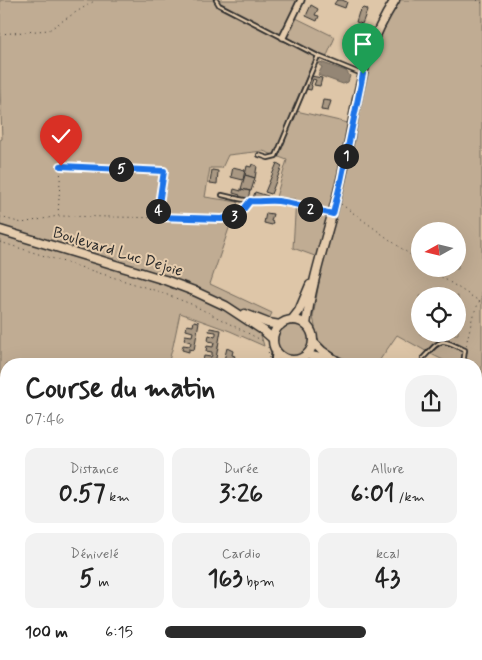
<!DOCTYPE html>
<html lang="fr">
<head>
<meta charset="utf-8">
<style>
  :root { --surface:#fff; --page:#f2f2f2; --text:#222; --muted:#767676; --accent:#2b2b2b }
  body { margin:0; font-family:Mynerve,sans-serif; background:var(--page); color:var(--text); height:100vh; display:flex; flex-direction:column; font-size:19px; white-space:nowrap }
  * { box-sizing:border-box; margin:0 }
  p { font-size:16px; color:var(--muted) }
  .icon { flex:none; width:28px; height:28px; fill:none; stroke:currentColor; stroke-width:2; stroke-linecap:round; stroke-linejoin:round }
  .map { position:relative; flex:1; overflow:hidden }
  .sheet { position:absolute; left:0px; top:358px; width:482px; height:302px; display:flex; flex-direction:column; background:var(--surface); border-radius:20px 20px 0 0; box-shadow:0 5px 20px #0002 }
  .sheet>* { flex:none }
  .needle { width:32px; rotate:262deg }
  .fabs { position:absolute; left:411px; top:222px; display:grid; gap:10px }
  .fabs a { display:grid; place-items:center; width:55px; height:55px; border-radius:50%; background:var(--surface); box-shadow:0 5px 20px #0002; font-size:25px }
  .pin { position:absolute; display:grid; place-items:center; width:42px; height:42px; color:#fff; margin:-51px -21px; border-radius:50% 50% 50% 0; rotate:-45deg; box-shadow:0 0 5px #0007 }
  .pin .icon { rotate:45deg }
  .km { position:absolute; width:25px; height:25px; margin:-12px; border-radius:50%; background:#222; color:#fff; font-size:14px; line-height:25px; text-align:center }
  .round { display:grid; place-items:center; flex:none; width:52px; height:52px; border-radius:20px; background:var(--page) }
  .headline { display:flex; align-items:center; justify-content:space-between; height:85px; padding:0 25px }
  h1 { font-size:28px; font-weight:700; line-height:38px }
  .stats { display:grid; grid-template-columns:repeat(3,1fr); gap:8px; height:85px; padding:5px 25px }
  .stats div { display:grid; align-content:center; border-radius:12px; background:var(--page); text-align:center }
  .stats b { font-size:25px; font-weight:700 }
  .stats small { font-size:14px; font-weight:400 }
  .stats p { font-size:14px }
  ul { padding:0 25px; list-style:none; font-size:16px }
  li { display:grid; grid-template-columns:80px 60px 1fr; align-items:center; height:38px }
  li i { height:12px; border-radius:6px; background:var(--accent) }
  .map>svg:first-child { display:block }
  .built { fill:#ceb89d }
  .green { fill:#c0ac93; stroke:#766c5f; fill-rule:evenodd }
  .water { fill:#948675; stroke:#6a6257 }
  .building { fill:#a99883; stroke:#2b2b2b }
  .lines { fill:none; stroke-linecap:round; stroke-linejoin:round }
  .service-casing { stroke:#2b2b2b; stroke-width:6 }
  .minor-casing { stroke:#2b2b2b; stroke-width:9 }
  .tertiary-casing { stroke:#2b2b2b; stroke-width:11 }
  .secondary-casing { stroke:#2b2b2b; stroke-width:11 }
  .path { stroke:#2b2b2b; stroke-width:1; stroke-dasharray:1 4; stroke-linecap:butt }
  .service { stroke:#e5ccad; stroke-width:2.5 }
  .minor { stroke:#e5ccad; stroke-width:5.5 }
  .tertiary { stroke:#e5ccad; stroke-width:7 }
  .secondary { stroke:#e5ccad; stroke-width:8 }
  .route-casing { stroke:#fff; stroke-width:10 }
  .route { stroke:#1a73e8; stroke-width:6 }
  .labels { text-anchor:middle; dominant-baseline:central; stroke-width:4; stroke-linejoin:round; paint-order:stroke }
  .street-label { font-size:16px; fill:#2b2b2b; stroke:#e5ccad }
</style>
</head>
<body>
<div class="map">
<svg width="482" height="660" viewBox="0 0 482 660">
  <rect width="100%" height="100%" fill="#dec6a8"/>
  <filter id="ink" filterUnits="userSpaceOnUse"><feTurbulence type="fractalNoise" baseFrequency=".02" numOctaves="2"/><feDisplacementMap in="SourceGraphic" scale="10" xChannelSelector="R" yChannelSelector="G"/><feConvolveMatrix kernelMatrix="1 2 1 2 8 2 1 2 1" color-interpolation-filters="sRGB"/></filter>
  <g filter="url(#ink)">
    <polygon class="built" points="482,501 482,660 396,660 401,656 403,656 403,654 476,654 476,509 477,505"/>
    <g class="green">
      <path d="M0 0H297L290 15 335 37 326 58 317 53 292 110 357 125 369 65 381 32 399 0H482V380H476V364H451L431 354 397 335 377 364H354L319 345 313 317 323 259 293 248 296 199 276 197 287 160 263 151 228 155 222 168H210L205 197 238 202 210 284 272 313 261 335 264 346 230 331 180 313 173 346 168 364H6V393L0 392V140L2 139 0 88ZM420 231H458V269H420ZM420 296H458V334H420Z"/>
      <circle cx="293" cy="341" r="16"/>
      <polygon points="251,654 370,654 369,660 250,660"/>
    </g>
    <polygon class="water" points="320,62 346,71 350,76 348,82 343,84 318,75 322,67 319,65"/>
    <g class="building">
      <polygon points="337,0 342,0 347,2 345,8 334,4"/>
      <polygon points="311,5 318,9 315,15 319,16 317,21 306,16"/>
      <polygon points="363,8 366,9 367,11 362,24 356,22 359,12"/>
      <polygon points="350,31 358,35 354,44 348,42 349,39 347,38"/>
      <polygon points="311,76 322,78 320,86 314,85 316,80 313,79 311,85 312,86 311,90 306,89"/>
      <polygon points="323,100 331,101 328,111 321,110"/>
      <polygon points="277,163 282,166 271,194 265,192"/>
      <polygon points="252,164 257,166 255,178 245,175 247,166 251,167"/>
      <polygon points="233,167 245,170 243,180 231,177"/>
      <polygon points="212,170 218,171 217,184 210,183"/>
      <polygon points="245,175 255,178 251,191 241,189"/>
      <polygon points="234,189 241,191 241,189 250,191 248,198 239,197 240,195 233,193"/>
      <polygon points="255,192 268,196 267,199 262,200 253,198"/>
      <polygon points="266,213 273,214 271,221 273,222 272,225 264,223"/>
      <polygon points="194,321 199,322 194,350 189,349 189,352 182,350 183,345 190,346 191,342 184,340 185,335 192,336 193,332 186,330 187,325 193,326"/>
      <polygon points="210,328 221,330 215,364 203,361 204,356 211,357 212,355 212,352 206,351 207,346 213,347 214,342 208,341 209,335 215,337 216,334 216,332 209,331"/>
      <polygon points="227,348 233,351 232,355 235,356 232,362 224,360"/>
      <polygon points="0,416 6,418 6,429 0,428"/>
      <polygon points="0,541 6,541 6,557 2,558"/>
      <polygon points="482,636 482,649 476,650 476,641"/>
      <polygon points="403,654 447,654 449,660 404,659"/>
    </g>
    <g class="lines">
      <g class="service-casing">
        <g id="service">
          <polyline points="216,0 219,5 318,56 362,74"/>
          <polyline points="259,155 268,158 276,156 318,56"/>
          <polyline points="222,195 239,199 250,201 279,201 331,214"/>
          <path d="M423 358C442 338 439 338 465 350L463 364"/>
          <polyline points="0,647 6,651"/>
          <polyline points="471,659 472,660"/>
        </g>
      </g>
      <g class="minor-casing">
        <g id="minor">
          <polyline points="283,37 301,0"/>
          <polyline points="0,443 6,445"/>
          <polyline points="476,501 482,497"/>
          <polyline points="0,510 6,511"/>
          <polyline points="0,569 6,601"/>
          <polyline points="12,654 12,660"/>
          <polyline points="241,660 242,654"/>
        </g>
      </g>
      <g class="tertiary-casing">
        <g id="tertiary">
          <polyline points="275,364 276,352"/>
          <polyline points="285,364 289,360"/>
          <polyline points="93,660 99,654"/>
        </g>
      </g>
      <g class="secondary-casing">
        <g id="secondary">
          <polyline points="0,230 165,280 194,291 226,306 264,331 273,339"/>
          <polyline points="245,314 268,323 280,325"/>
          <circle cx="293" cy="340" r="20"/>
          <polyline points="292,320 299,311 310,285"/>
          <path d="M306 325C312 277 329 231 340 184 351 141 355 93 370 51 376 33 385 16 395 0"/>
          <polyline points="313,342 322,351 341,364"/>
          <polyline points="307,355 320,358 332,364"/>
          <polyline points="476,460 482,466"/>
        </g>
      </g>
      <g class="path">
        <polyline points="477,0 482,3"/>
        <polyline points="0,34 49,30 73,14 96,0"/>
        <polyline points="341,204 420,262"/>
        <polyline points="58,215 61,165 164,171 157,217"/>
        <polyline points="0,217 22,223 58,216 222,219 234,216 246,205"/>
        <polyline points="0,242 157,291 191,304 265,342"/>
        <polyline points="429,269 479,301"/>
        <polyline points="466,345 473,315 482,296"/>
        <polyline points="269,358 268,348 269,344"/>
        <polyline points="299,360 300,364"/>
        <polyline points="476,433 482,433"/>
        <polyline points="0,539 6,539"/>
      </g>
      <use href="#service" class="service"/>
      <use href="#minor" class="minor"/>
      <use href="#tertiary" class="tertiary"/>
      <use href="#secondary" class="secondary"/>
    </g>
  </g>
  <g class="lines" filter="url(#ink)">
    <g class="route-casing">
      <path id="route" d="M61 166 164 171 157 217 222 219 234 216 243 210 250 201C259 202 268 200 278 201 296 203 315 210 333 214L341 181 363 74"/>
    </g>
    <use href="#route" class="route"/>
  </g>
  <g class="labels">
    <g class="street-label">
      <text transform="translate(118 252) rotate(17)">Boulevard Luc Dejoie</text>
    </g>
  </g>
</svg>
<div class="fabs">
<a><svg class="needle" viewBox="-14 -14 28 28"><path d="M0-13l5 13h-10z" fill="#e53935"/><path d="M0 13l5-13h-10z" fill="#767676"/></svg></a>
<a><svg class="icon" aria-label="locate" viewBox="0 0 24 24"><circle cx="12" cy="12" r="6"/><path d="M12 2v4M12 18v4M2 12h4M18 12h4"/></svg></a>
</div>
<div class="pin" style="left:363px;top:74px;background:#1e9e55"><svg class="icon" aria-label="arrive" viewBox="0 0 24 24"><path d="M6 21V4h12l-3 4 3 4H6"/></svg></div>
<div class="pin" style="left:61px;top:166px;background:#d93025"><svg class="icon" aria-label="check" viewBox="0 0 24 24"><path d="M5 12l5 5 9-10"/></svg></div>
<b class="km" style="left:346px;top:156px">1</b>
<b class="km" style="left:310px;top:209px">2</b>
<b class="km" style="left:234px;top:216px">3</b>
<b class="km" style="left:158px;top:211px">4</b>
<b class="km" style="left:121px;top:169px">5</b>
<section class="sheet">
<div class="headline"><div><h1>Course du matin</h1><p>07:46</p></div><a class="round"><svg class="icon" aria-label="share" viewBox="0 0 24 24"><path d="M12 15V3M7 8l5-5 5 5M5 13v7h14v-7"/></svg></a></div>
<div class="stats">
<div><p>Distance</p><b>0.57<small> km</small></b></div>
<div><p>Durée</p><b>3:26</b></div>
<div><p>Allure</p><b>6:01<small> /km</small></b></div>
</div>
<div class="stats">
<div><p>Dénivelé</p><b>5<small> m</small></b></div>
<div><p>Cardio</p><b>163<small> bpm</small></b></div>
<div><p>kcal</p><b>43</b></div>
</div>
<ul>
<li><b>100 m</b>6:15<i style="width:69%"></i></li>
</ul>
</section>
</div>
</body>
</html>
